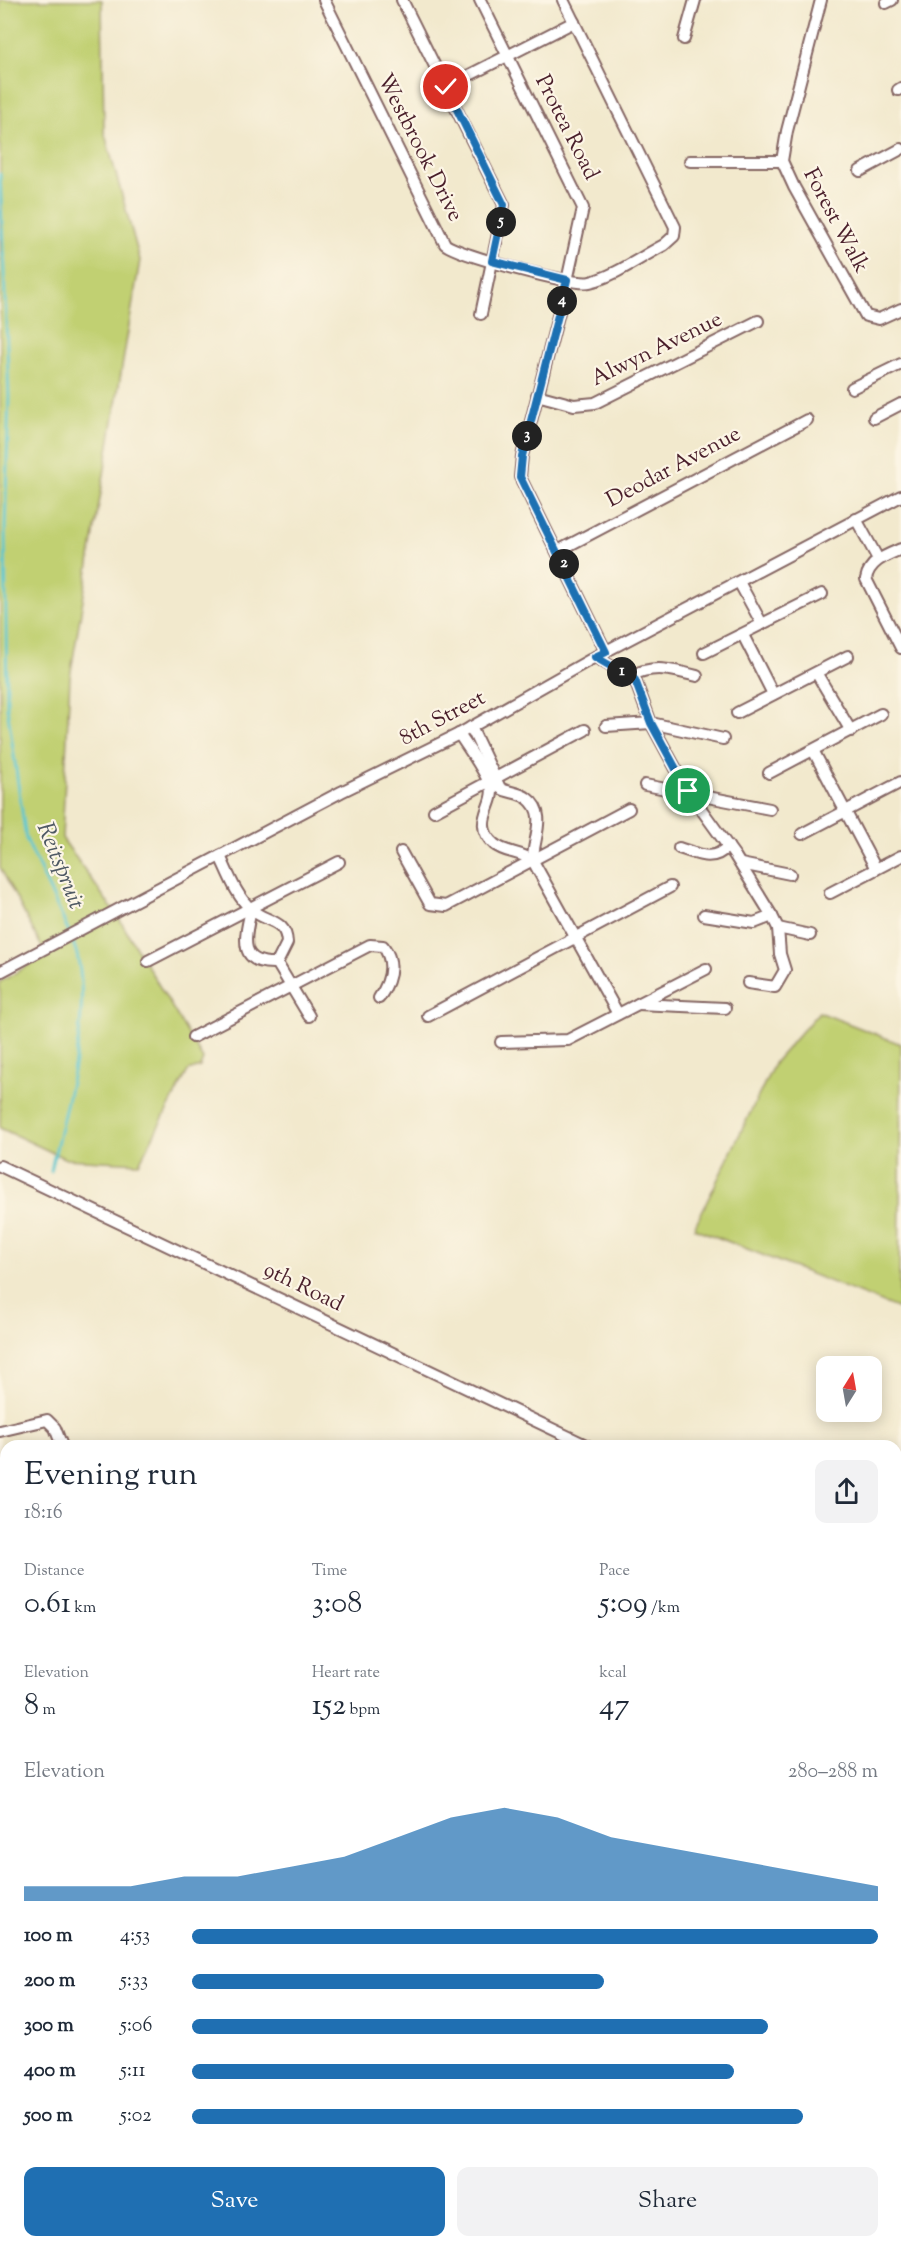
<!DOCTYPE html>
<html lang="en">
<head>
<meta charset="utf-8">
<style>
  :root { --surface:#fff; --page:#f2f2f3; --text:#1f2937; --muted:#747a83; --accent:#1f6fb2 }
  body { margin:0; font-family:"Sorts Mill Goudy",serif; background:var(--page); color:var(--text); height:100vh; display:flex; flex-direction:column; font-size:22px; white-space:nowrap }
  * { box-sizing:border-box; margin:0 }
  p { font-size:20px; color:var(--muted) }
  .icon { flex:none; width:33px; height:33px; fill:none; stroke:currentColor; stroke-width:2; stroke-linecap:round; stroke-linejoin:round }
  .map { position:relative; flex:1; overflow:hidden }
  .side { position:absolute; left:0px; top:1440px; width:902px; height:808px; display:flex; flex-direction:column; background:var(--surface); border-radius:18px 18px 0 0; box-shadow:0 3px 15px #0003 }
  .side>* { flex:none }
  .needle { width:39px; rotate:11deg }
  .buttons { position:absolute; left:816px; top:1356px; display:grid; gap:12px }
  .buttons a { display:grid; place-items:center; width:66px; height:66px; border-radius:12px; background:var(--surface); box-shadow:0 3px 15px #0003; font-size:30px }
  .pin { position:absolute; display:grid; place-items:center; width:51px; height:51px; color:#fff; margin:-26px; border:3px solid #fff; border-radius:50%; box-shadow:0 2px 6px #0007 }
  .km { position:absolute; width:30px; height:30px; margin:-15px; border-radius:50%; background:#222; color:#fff; font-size:16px; line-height:30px; text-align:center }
  .round { display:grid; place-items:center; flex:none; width:63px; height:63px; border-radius:12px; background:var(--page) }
  .head { display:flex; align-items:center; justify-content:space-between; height:102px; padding:0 24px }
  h1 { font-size:33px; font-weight:600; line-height:45px }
  .stats { display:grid; grid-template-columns:repeat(3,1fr); gap:9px; height:102px; padding:6px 24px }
  .stats div { display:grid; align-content:center }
  .stats b { font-size:30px; font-weight:600 }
  .stats small { font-size:16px; font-weight:400 }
  .stats p { font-size:16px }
  .chart { height:168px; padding:12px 24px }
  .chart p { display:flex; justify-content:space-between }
  .chart svg { width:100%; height:108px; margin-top:6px; fill:var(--accent); opacity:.7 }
  .action { display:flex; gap:12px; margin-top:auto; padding:12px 24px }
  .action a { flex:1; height:69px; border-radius:12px; background:var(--accent); color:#fff; font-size:24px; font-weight:600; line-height:69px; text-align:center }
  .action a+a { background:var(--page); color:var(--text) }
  ul { padding:0 24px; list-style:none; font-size:20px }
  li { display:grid; grid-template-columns:96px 72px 1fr; align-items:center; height:45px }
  li i { height:15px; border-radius:8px; background:var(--accent) }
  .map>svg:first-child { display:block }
  .green { fill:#c1d072; stroke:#86784e; stroke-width:1.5 }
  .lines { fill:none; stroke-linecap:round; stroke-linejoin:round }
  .stream { stroke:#58c5cd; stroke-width:3 }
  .minor-casing { stroke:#856664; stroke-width:14 }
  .major-casing { stroke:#856664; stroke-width:16 }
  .minor { stroke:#fff; stroke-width:10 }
  .major { stroke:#fcba8e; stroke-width:14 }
  .route-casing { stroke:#fff; stroke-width:12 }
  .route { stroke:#1f6fb2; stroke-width:8 }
  .labels { text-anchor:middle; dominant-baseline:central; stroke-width:4.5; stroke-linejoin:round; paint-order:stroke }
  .street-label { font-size:22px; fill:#4a1f2b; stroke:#fcf5e5 }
  .water-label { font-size:24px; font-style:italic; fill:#4f5964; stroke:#fcf5e5 }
</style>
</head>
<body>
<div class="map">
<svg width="901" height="2248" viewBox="0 0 901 2248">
  <rect width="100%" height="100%" fill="#fcf5e5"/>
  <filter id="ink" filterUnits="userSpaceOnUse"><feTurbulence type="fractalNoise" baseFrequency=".0167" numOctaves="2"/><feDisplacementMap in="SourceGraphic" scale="12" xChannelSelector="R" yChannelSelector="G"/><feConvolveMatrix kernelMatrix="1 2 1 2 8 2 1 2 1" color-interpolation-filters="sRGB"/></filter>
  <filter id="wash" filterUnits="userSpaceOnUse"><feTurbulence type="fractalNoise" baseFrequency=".008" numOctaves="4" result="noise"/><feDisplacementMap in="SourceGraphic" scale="24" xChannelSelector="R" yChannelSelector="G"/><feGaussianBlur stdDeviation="1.35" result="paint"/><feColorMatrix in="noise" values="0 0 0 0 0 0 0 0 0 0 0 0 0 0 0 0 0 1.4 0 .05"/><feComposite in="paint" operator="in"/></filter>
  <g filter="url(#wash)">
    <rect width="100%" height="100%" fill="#f2e9cd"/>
    <g class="green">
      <polygon points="0,0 102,0 104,131 140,260 70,677 62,838 118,917 203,1059 200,1067 188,1071 139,1163 66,1159 0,1128 0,982 46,955 0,867"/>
      <polygon points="819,1012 901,1044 899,1309 694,1228 775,1062"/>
      <polygon points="343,2243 343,2242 393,2243 390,2248 350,2248"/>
    </g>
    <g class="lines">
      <g class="stream">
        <polyline points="0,174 9,396 5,528 7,707 26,839 69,932"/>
        <path d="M51 1171C64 1109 99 997 71 938"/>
      </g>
    </g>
  </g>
  <g filter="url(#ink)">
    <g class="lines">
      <g class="minor-casing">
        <g id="minor">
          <path d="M324 0 445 244C458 255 573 286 590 282 615 276 641 257 664 245L674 236 675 227 563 0"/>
          <polyline points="402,0 504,205 481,314"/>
          <polyline points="480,0 583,208 567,281 522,456 520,477 606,652"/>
          <polyline points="821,0 787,131 782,161 794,187 866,316 879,319 901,309"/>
          <polyline points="886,3 892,0"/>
          <polyline points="684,39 695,0"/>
          <polyline points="446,87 574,22"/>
          <polyline points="898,90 901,88"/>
          <polyline points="690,161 782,161"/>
          <polyline points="860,171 901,149"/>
          <polyline points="852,388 901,364"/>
          <polyline points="537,395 574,405 595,403 758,321"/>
          <polyline points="874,418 901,404"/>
          <polyline points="856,519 878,559"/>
          <path d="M901 549C887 555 869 561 866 579L901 648"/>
          <polyline points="558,551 807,420"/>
          <polyline points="739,582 762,624"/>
          <polyline points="743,635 773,694"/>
          <polyline points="704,653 822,594"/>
          <polyline points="595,657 635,680 651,723 688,791 735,856 772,916 778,928 780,954 785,970 775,987 748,983"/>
          <polyline points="817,674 851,731"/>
          <path d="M631 676C653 664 674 670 697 676"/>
          <polyline points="737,713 848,656"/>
          <polyline points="606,726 651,723 723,739"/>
          <path d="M471 727 500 788C508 793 519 792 527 798 549 814 532 840 533 861"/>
          <path d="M459 734C470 751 484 769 491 787 497 803 470 823 494 844 506 854 521 851 533 861L618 1014"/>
          <polyline points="814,752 876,869"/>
          <polyline points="769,773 881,714"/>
          <polyline points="645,785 770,809"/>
          <polyline points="434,811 585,730"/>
          <polyline points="802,834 901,782"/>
          <path d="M679 848C698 854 713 863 728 846"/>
          <polyline points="401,852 430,904 446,906 629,809"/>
          <path d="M220 856C228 873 237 898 252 910 267 923 286 919 287 943L277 963"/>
          <polyline points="741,864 790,874"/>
          <polyline points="830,893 901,856"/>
          <path d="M251 910C245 937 237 965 277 963"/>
          <polyline points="704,915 754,923 772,916"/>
          <polyline points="778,928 810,935"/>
          <polyline points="148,961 339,862"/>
          <polyline points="277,963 309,1016"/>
          <polyline points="0,972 341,792 459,734 595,657 901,496"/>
          <polyline points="638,1004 725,1008"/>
          <polyline points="428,1016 670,887"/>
          <path d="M193 1037 370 945 383 946C396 963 390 982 379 998"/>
          <polyline points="501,1042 568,1040 706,969"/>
          <polyline points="0,1166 588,1446"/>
          <polyline points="0,1431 47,1420 55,1428 62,1446"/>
          <polyline points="0,1528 6,1531"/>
          <polyline points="896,1594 901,1596"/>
          <polyline points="0,1780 6,1767"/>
          <polyline points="896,1793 901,1782"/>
          <polyline points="0,2115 6,2138"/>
          <polyline points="0,2211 6,2212"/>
          <polyline points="71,2242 83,2248"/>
          <polyline points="175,2242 186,2248"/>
          <polyline points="405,2242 416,2248"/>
          <polyline points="325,2248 328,2242"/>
          <polyline points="647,2248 649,2242"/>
          <polyline points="662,2248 665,2242"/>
        </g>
      </g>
      <g class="major-casing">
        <g id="major">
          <polyline points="0,1995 6,1997"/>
          <polyline points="0,2007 6,2010"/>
          <polyline points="470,2242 481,2248"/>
          <polyline points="510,2242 516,2248"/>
          <polyline points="523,2242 535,2248"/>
        </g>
      </g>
      <use href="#minor" class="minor"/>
      <use href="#major" class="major"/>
    </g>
  </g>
  <g class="lines" filter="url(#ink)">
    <g class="route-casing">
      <polyline id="route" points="446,87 504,205 492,261 567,280 522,456 520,477 606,652 595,657 635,680 651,723 688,791"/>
    </g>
    <use href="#route" class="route"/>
  </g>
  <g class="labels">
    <g class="street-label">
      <text transform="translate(566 128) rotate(63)">Protea Road</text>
      <text transform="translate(419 148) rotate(63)">Westbrook Drive</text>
      <text transform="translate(835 221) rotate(62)">Forest Walk</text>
      <text transform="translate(657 350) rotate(-26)">Alwyn Avenue</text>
      <text transform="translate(674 468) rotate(-28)">Deodar Avenue</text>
      <text transform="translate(443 719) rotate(-28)">8th Street</text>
      <text transform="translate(303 1288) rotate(26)">9th Road</text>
    </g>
    <g class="water-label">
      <text transform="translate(60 866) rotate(68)">Reitspruit</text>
    </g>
  </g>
</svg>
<div class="buttons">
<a><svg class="needle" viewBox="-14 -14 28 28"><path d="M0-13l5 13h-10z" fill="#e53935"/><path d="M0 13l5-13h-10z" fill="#747a83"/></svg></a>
</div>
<div class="pin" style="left:688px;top:791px;background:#1e9e55"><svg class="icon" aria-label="arrive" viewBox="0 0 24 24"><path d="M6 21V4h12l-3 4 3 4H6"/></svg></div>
<div class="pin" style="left:446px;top:87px;background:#d93025"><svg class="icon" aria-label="check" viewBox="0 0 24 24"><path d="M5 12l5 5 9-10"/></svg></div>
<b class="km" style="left:622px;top:672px">1</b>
<b class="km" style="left:564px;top:564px">2</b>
<b class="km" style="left:527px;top:436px">3</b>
<b class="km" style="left:562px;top:301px">4</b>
<b class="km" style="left:501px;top:222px">5</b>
<section class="side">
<div class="head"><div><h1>Evening run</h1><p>18:16</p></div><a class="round"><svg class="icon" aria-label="share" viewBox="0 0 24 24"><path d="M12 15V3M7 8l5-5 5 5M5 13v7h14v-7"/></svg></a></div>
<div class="stats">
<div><p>Distance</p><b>0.61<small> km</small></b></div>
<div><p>Time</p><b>3:08</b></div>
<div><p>Pace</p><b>5:09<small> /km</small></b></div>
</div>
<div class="stats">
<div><p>Elevation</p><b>8<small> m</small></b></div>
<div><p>Heart rate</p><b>152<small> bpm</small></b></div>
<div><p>kcal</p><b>47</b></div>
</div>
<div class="chart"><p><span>Elevation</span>280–288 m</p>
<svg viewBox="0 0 160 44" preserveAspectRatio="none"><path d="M0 44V38L10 38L20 38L30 34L40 34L50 30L60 26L70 18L80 10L90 6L100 10L110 18L120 22L130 26L140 30L150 34L160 38V44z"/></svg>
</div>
<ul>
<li><b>100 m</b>4:53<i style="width:100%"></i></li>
<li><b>200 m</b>5:33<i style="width:60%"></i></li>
<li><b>300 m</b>5:06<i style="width:84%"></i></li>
<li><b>400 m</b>5:11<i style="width:79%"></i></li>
<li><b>500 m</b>5:02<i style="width:89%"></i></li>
</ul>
<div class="action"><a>Save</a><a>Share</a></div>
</section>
</div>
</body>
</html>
